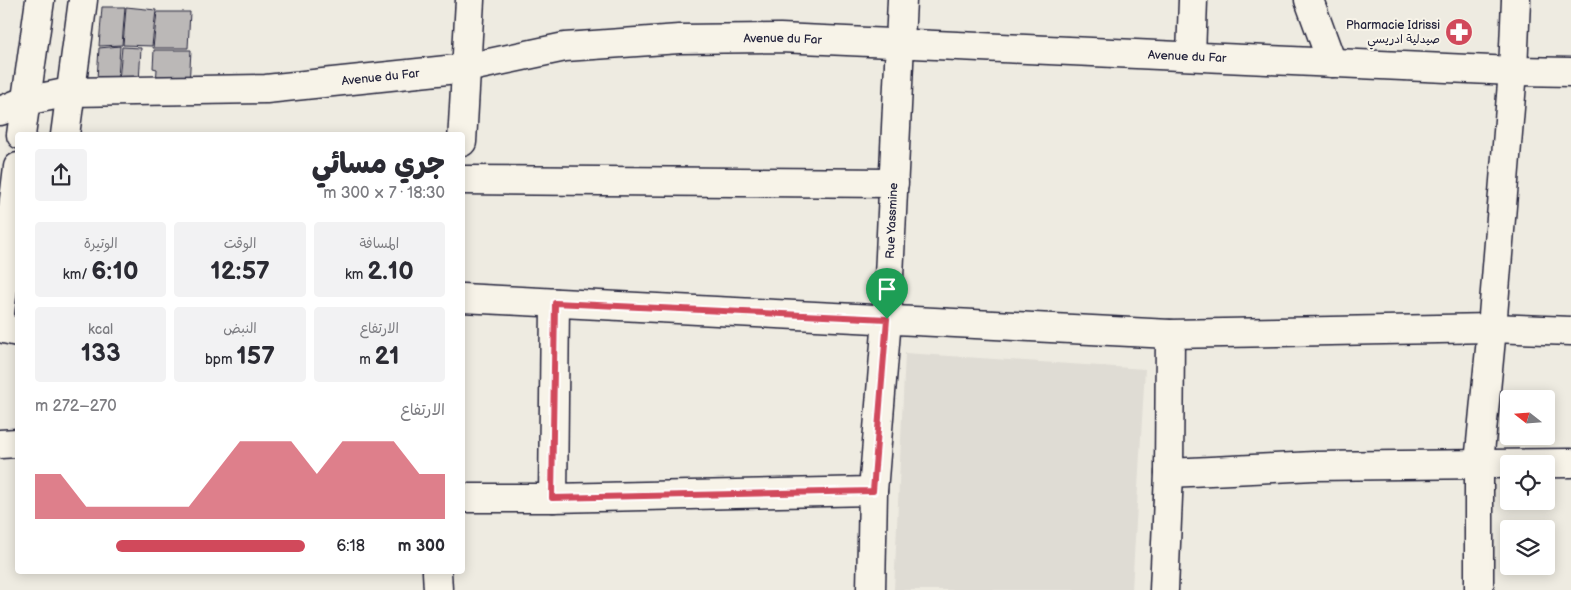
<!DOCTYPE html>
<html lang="ar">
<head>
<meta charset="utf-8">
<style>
  :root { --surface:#fff; --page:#f2f2f3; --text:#2b2b33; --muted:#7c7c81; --accent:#d1495b }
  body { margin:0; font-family:"Balsamiq Sans","Playpen Sans Arabic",sans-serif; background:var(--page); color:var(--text); direction:rtl; height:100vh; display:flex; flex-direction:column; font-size:19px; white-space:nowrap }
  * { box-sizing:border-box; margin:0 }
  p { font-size:16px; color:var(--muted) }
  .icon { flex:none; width:28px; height:28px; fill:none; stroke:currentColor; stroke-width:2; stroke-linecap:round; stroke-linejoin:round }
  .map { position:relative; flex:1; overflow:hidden; direction:ltr }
  .panel { position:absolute; left:15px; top:132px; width:450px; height:442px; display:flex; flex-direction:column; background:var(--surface); border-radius:5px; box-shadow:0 2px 12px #0003; direction:rtl }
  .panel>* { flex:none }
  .needle { width:32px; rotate:287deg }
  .tools { position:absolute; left:1500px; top:390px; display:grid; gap:10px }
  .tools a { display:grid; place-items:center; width:55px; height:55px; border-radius:5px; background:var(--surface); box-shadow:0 2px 12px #0003; font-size:25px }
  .pin { position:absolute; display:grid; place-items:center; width:42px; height:42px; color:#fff; margin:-51px -21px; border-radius:50% 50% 50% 0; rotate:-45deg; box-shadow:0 0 5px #0007 }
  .pin .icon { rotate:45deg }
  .round { display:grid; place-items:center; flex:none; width:52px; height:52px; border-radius:5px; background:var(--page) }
  .summary { display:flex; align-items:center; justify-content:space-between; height:85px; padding:0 20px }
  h1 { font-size:28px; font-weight:800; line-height:38px }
  .figures { display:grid; grid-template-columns:repeat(3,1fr); gap:8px; height:85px; padding:5px 20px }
  .figures div { display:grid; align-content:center; border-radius:5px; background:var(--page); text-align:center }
  .figures b { font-size:25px; font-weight:800 }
  .figures small { font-size:14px; font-weight:400 }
  .figures p { font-size:14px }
  .chart { height:140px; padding:10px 20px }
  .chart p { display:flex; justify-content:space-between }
  .chart svg { width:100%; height:90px; margin-top:5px; fill:var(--accent); opacity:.7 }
  ul { padding:0 20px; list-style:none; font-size:16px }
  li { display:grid; grid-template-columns:80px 60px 1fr; align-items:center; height:38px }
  li i { height:12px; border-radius:6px; background:var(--accent) }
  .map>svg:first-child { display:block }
  .built { fill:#dfdcd4 }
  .building { fill:#bbb8b7; stroke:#22223b }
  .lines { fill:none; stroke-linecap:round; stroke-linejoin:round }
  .minor-casing { stroke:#22223b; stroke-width:31 }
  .minor { stroke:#f7f3e8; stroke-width:28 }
  .route-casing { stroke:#fff; stroke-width:10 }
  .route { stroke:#d1495b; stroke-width:6 }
  .labels { text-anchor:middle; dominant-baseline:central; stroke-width:4; stroke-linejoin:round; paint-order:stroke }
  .poi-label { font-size:12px; fill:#22223b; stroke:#f7f3e8; text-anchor:end }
  .street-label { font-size:12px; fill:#22223b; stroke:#f7f3e8 }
</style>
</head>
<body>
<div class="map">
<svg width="1571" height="590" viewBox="0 0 1571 590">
  <rect width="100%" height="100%" fill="#eeebe1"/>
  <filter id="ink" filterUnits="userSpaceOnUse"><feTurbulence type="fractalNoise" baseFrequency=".02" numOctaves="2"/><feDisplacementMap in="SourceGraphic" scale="10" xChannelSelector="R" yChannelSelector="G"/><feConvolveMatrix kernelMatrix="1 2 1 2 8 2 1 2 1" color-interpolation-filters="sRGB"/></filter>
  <g filter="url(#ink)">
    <polygon class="built" points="905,353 1145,369 1132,590 894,590"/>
    <g class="building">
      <polygon points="102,7 125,7 122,45 99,46"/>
      <polygon points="126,7 156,10 152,46 123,45"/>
      <polygon points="157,12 190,12 188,48 153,48"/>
      <polygon points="120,46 118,79 97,79 99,48"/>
      <polygon points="122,47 141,48 139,82 119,81"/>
      <polygon points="154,50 191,50 189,86 156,84 157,69 153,68"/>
    </g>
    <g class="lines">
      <g class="minor-casing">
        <g id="minor">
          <polyline points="1309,0 1332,63"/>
          <polyline points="1191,56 1193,0"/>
          <path id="s1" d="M0 111 25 101 70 92 266 89 466 68 565 47 679 39 780 38 1513 71 1571 72"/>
          <polyline points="21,135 40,0"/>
          <polyline points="65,135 83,0"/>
          <polyline points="462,142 470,0"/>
          <polyline points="462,180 894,183"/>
          <polyline points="462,298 1170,334 1492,328 1571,331"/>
          <polyline points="0,313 18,167"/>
          <polyline points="0,328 18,332"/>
          <polyline points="0,444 18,443"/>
          <polyline points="1169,473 1314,466 1571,463"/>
          <polyline points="462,498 553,498 873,491"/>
          <polyline points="553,498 555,303"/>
          <polyline points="437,572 438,590"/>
          <path id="s2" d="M871 590 873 491 887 319 902 0"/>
          <polyline points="1164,590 1169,473 1170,334"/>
          <polyline points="1479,590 1479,463 1492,328 1513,71 1516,0"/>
        </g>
      </g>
      <use href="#minor" class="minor"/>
    </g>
  </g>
  <g class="lines" filter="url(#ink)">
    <g class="route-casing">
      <polygon id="route" points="555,303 887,319 873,491 552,498"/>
    </g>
    <use href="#route" class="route"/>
  </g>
  <defs>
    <g id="pharmacy-disc" transform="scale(1.4375)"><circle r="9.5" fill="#d1495b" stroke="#f7f3e8"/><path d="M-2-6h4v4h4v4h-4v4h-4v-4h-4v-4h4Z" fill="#fff"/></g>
  </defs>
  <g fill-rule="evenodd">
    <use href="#pharmacy-disc" x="1459" y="32"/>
  </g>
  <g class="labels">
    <g class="poi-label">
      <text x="1440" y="25">Pharmacie Idrissi<tspan x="1440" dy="14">صيدلية ادريسي</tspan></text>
    </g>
    <g class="street-label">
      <text stroke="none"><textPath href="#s1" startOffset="789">Avenue du Far</textPath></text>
      <text stroke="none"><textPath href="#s1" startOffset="1194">Avenue du Far</textPath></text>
      <text stroke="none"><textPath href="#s1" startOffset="384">Avenue du Far</textPath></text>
      <text stroke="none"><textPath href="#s2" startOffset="370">Rue Yassmine</textPath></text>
    </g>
  </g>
</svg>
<div class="tools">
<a><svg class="needle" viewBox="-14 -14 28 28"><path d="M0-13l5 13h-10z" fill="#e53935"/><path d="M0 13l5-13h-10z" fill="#7c7c81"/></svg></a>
<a><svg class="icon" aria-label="locate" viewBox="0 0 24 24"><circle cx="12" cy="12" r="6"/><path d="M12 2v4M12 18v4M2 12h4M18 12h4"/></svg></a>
<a><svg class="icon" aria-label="layers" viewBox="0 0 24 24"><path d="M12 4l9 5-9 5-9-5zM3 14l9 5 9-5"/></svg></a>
</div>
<div class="pin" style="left:887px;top:319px;background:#1e9e55"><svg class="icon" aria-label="arrive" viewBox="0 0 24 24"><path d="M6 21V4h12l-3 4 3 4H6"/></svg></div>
<section class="panel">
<div class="summary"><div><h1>جري مسائي</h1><p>18:30 · 7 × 300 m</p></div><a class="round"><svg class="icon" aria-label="share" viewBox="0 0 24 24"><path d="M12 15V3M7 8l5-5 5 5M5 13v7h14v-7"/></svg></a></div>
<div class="figures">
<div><p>المسافة</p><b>2.10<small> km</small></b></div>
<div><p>الوقت</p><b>12:57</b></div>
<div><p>الوتيرة</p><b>6:10<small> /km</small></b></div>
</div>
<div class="figures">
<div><p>الارتفاع</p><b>21<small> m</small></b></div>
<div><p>النبض</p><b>157<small> bpm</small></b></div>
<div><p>kcal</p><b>133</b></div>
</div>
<div class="chart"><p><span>الارتفاع</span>270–272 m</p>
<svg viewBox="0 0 160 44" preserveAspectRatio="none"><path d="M0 44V22L10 22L20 38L30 38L40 38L50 38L60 38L70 22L80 6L90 6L100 6L110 22L120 6L130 6L140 6L150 22L160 22V44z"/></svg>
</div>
<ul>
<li><b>300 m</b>6:18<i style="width:70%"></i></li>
</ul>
</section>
</div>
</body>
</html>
